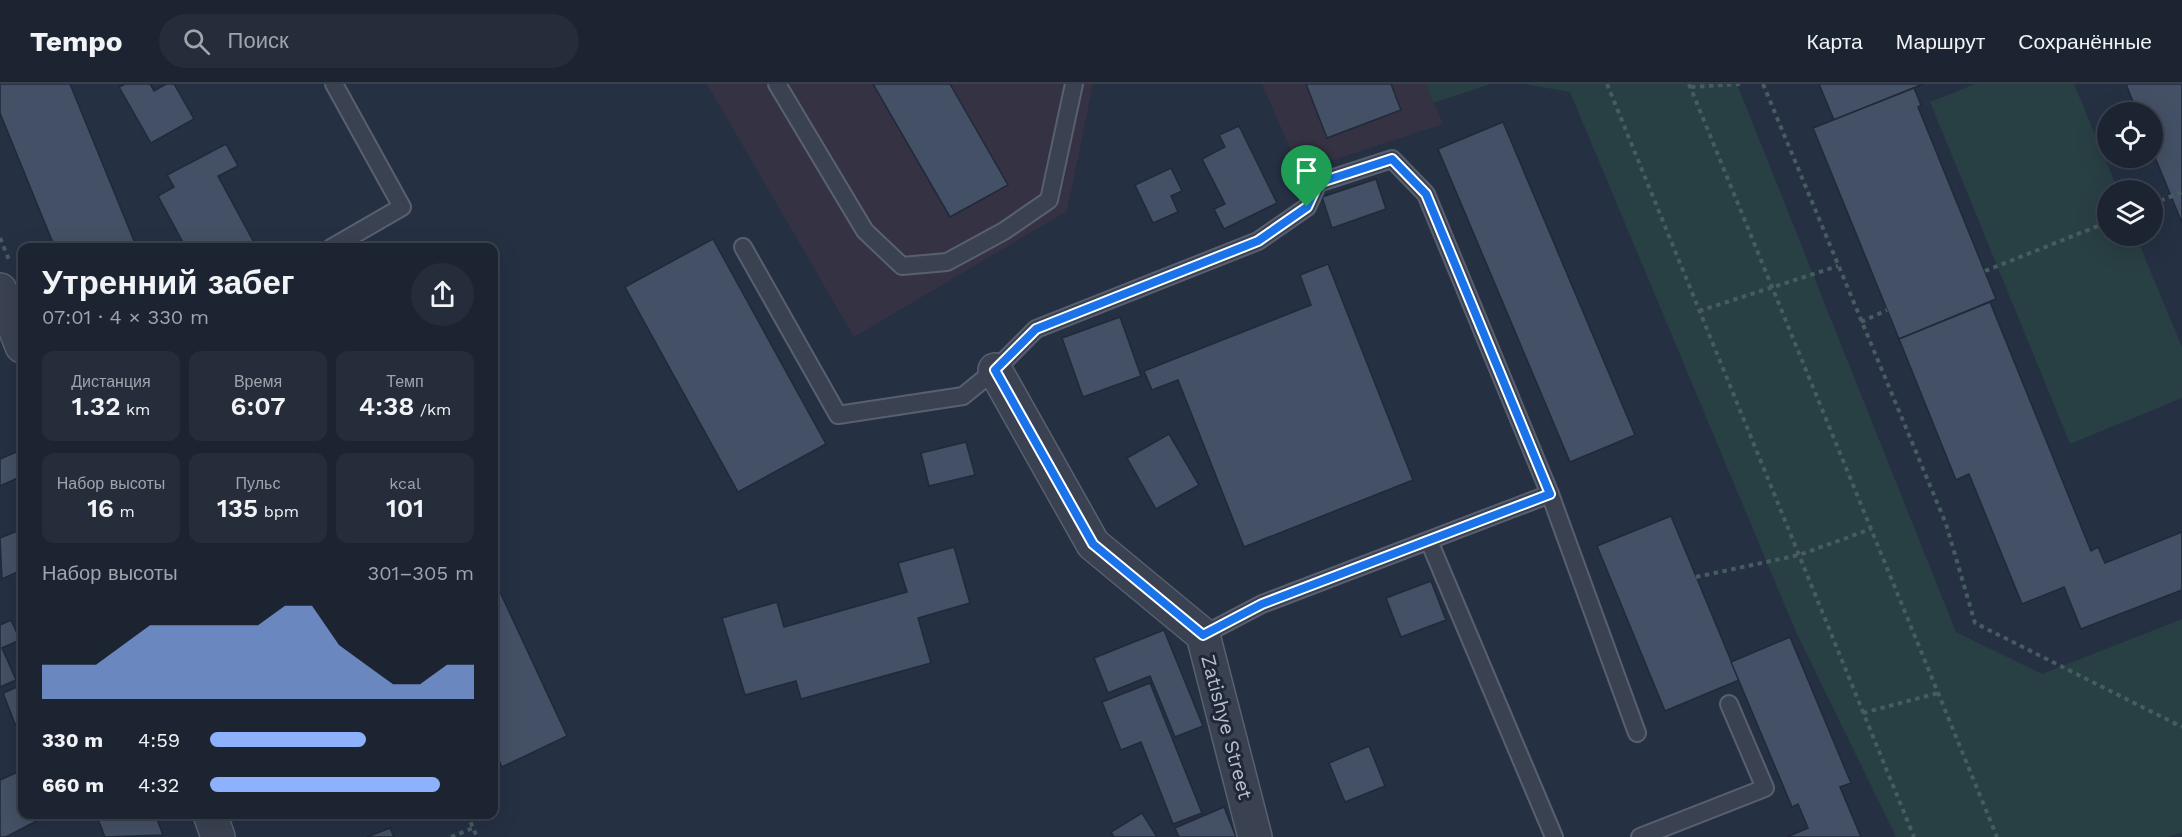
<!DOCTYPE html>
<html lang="ru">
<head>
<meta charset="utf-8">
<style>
  :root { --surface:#1c2432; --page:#252c3a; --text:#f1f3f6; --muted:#a0a4ac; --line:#3a414d; --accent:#8db1fc }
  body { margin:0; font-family:"Work Sans",sans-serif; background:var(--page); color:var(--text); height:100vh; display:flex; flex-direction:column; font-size:22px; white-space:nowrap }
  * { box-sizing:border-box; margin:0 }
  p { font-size:20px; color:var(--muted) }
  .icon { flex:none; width:33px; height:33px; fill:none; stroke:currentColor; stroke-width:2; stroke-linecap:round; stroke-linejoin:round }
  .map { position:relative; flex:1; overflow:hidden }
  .side { position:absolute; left:18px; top:159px; width:480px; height:576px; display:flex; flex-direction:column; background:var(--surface); border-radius:12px; box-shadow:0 6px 24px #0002,0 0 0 2px var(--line) }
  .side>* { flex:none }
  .controls { position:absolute; left:2097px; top:18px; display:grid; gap:12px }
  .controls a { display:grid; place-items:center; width:66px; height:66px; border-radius:50%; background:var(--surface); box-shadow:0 6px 24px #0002,0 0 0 2px var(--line); font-size:30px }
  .pin { position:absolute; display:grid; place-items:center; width:51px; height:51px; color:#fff; margin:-62px -26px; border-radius:50% 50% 50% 0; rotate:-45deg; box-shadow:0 0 6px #0007 }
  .pin .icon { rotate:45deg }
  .round { display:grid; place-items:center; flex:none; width:63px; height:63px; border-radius:32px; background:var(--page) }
  .headline { display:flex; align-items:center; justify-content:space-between; height:102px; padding:0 24px }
  h1 { font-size:33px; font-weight:600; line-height:45px }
  .metrics { display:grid; grid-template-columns:repeat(3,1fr); gap:9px; height:102px; padding:6px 24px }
  .metrics div { display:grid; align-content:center; border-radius:12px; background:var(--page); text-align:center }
  .metrics b { font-size:26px; font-weight:600 }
  .metrics small { font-size:16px; font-weight:400 }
  .metrics p { font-size:16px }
  .chart { height:168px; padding:12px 24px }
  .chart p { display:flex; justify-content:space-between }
  .chart svg { width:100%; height:108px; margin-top:6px; fill:var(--accent); opacity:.7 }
  ul { padding:0 24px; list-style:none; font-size:20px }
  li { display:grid; grid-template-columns:96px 72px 1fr; align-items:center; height:45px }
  li i { height:15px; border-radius:8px; background:var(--accent) }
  header { display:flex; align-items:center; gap:36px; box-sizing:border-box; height:84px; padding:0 30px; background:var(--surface); border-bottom:2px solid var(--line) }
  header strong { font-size:28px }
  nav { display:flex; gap:33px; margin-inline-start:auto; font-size:21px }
  .search { width:420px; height:54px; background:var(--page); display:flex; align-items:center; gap:15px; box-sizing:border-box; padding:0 21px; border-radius:33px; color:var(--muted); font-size:22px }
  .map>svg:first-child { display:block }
  .medical { fill:#353243 }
  .green { fill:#283f44 }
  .building { fill:#445065; stroke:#21293a; stroke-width:1.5 }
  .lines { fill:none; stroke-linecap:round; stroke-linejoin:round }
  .service-casing { stroke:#586070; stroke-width:20 }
  .minor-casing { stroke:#586070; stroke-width:36 }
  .path { stroke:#465c60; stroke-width:4; stroke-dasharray:4.5 4.5; stroke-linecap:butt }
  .service { stroke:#3a4252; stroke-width:16 }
  .minor { stroke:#3a4252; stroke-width:33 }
  .route-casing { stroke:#fff; stroke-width:12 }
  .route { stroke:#1a73e8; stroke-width:8 }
  .labels { text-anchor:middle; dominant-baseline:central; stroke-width:6; stroke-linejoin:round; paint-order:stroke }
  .street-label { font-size:20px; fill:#b7becc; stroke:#1f2738 }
</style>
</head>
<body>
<header>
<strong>Tempo</strong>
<div class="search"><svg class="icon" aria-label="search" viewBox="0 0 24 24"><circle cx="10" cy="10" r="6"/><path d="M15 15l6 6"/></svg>Поиск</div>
<nav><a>Карта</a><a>Маршрут</a><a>Сохранённые</a></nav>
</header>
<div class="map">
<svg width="2182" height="753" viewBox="0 0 2182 753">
  <rect width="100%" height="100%" fill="#253043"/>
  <g class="medical">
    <polygon points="707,0 1093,0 1067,127 854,253"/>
    <polygon points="1262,0 1426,0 1443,40 1300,87"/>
  </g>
  <g class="green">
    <polygon points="1426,0 1491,0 1433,19"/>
    <polygon points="1524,0 1737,0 1956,548 2042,590 2182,535 2182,749 2167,753 1896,753 1796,548 1570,8"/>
    <polygon points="1975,0 2074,0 2118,106 2108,106 2108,152 2136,152 2182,263 2182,314 2070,360 1930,18"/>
  </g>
  <g class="building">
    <polygon points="0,0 70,0 137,164 55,164 0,29"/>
    <polygon points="125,0 150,0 154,7 166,0 174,0 194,35 151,59 119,3"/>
    <polygon points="873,0 950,0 1008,101 950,133"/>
    <polygon points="1306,0 1391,0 1401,26 1327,54"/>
    <polygon points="1819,0 1923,0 1834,36"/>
    <polygon points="2126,0 2182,0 2182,139 2152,66 2152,28 2137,28"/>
    <polygon points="1914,4 1921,21 1918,23 1996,215 1899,255 1813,44"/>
    <polygon points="1503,38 1635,351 1570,378 1438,65"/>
    <polygon points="1239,42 1277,119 1224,145 1214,125 1225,120 1202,75 1225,63 1219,51"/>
    <polygon points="226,60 238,82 218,92 257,164 186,164 158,112 174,103 167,91"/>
    <polygon points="1171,84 1182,107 1171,112 1178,128 1153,139 1135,101"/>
    <polygon points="1376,95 1386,125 1332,144 1322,113"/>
    <polygon points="713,155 826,360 738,408 625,203"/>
    <polygon points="1328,180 1413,396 1244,463 1178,296 1152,306 1144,287 1311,221 1300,191"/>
    <polygon points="1990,218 2091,467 2098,463 2105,479 2182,448 2182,506 2081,545 2064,503 2022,520 1969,390 1956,396 1899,255"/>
    <polygon points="1120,233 1141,292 1083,313 1062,254"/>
    <polygon points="1169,350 1199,401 1156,425 1127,374"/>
    <polygon points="966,358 975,391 929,402 921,369"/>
    <polygon points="21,366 22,392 0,402 0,375"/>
    <polygon points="1671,432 1739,596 1665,627 1597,462"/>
    <polygon points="22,445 22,486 2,495 0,454"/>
    <polygon points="954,463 970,519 918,534 931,579 801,615 796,597 745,611 722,534 777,518 784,543 907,508 898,479"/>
    <polygon points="494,495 567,652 502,683 494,666"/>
    <polygon points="1431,497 1446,536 1401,553 1386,514"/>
    <polygon points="11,536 20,556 2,564 16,596 0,603 0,541"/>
    <polygon points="1164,546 1203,642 1175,653 1150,592 1108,609 1094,574"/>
    <polygon points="1790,553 1851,699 1840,703 1861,753 1787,753 1808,744 1798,720 1792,723 1731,578"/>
    <polygon points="1150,599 1202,729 1173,740 1141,658 1121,666 1102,618"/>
    <polygon points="22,601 22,637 15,640 3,609"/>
    <polygon points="1369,662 1385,702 1345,718 1329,679"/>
    <polygon points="22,686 22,730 50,730 6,753 0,753 0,696"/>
    <polygon points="1224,723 1236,753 1179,753 1175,744"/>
    <polygon points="1142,729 1157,753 1114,753 1111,748"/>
    <polygon points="96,730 155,730 163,751 105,753"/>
    <polygon points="390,744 394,753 367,753"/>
  </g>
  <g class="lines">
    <g class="service-casing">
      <g id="service">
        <polyline points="777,0 865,147 902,182 947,178 1004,147 1049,116 1074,0"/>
        <polyline points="743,163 838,331 963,312 995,286 1036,245 1258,157 1307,123 1318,99 1392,75 1426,110 1550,410"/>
        <polyline points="331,164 402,123 334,0"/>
        <polyline points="1429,457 1554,753"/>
        <polyline points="1203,551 1262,520 1550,410 1637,649"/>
        <polyline points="1640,753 1765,704 1729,620"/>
      </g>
    </g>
    <g class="minor-casing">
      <g id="minor">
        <polyline points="0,206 22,262"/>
        <polyline points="995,286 1093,460 1203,551 1255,753"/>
        <polyline points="210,730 218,753"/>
      </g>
    </g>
    <g class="path">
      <polyline points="1607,0 1914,753"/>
      <polyline points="1689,0 1997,753"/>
      <polyline points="1763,0 1946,440 1975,539 2182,643"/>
      <polyline points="1691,3 1740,0"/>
      <polyline points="2152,120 2182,108"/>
      <polyline points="0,154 9,176"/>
      <polyline points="1985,187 2108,138"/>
      <polyline points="1699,227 1838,182"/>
      <polyline points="1861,238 1887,226"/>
      <polyline points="1696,493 1799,471 1871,445"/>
      <polyline points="1863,629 1938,609"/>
      <polyline points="467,730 477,753"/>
      <polyline points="451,753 473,744"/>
    </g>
    <use href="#service" class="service"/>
    <use href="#minor" class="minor"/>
  </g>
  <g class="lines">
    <g class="route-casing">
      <polygon id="route" points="1392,75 1426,110 1550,410 1262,520 1203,551 1093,460 995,286 1036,245 1258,157 1307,123 1318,99"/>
    </g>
    <use href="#route" class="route"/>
  </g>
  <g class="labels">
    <g class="street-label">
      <text transform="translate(1227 643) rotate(75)">Zatishye Street</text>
    </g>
  </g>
</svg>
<div class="controls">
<a><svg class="icon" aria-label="locate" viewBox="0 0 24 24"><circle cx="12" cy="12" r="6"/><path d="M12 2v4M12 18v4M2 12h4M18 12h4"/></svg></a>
<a><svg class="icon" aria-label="layers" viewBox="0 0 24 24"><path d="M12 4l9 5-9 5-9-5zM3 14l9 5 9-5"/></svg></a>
</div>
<div class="pin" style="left:1307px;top:123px;background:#1e9e55"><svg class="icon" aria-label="arrive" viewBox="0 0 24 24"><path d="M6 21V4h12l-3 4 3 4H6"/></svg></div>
<section class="side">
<div class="headline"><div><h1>Утренний забег</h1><p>07:01 · 4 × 330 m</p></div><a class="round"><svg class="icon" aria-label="share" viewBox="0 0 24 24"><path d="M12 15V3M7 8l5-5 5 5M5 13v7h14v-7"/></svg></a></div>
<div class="metrics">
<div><p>Дистанция</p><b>1.32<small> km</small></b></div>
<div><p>Время</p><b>6:07</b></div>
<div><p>Темп</p><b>4:38<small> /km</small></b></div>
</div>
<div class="metrics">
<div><p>Набор высоты</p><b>16<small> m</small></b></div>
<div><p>Пульс</p><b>135<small> bpm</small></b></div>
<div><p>kcal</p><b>101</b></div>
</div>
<div class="chart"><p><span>Набор высоты</span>301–305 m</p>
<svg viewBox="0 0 160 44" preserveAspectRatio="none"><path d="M0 44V30L10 30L20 30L30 22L40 14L50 14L60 14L70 14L80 14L90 6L100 6L110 22L120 30L130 38L140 38L150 30L160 30V44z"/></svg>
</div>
<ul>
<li><b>330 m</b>4:59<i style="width:59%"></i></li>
<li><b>660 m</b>4:32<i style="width:87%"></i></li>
</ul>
</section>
</div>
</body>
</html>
